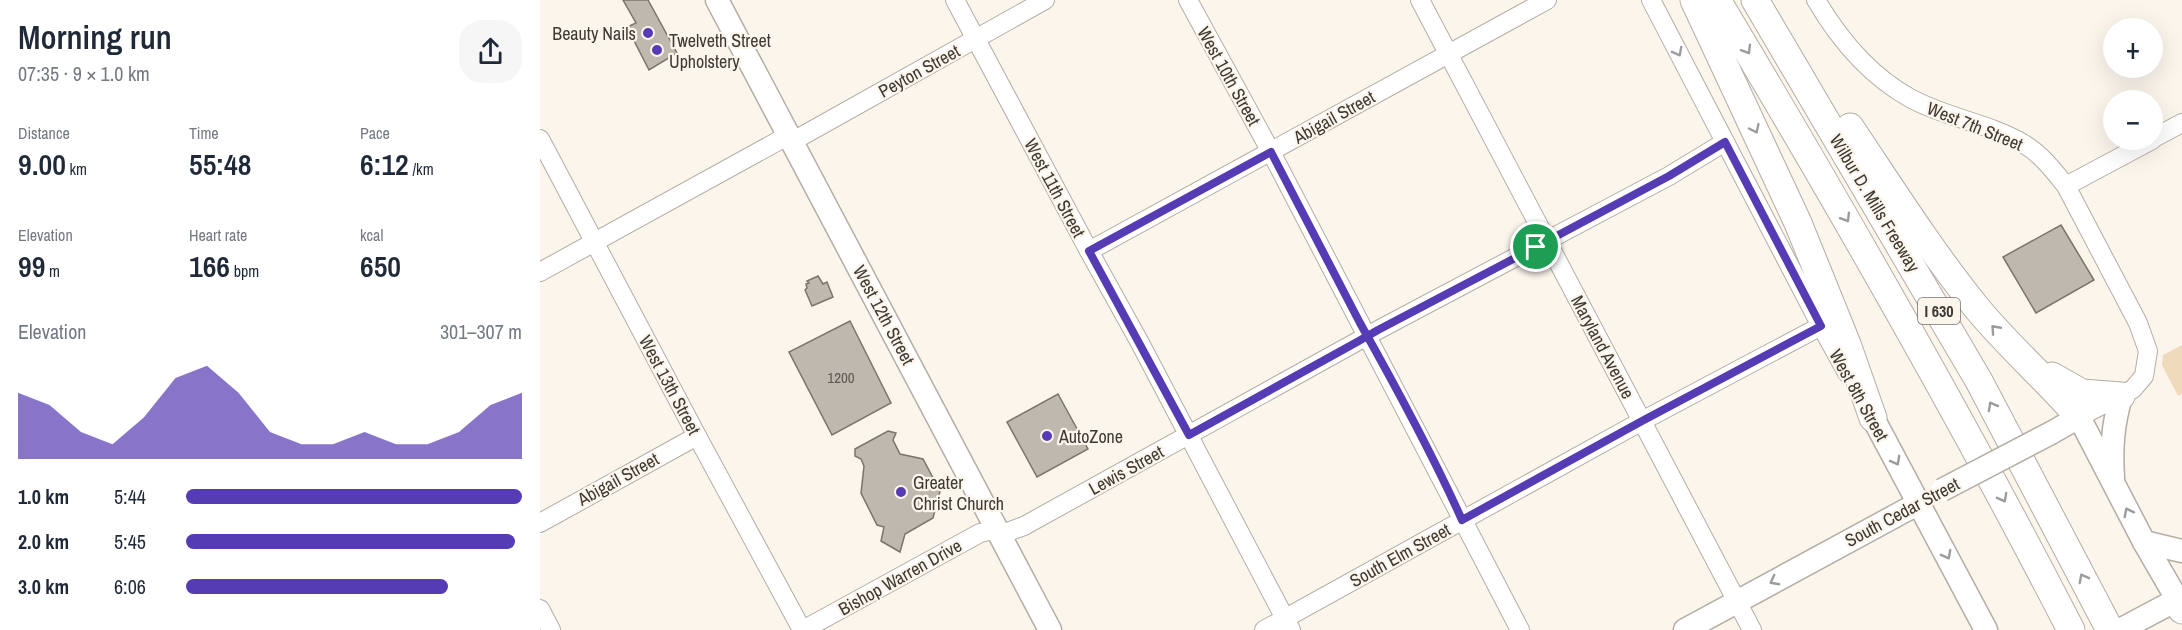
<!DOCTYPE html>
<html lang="en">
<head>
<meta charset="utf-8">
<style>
  :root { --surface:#fff; --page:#f6f6f7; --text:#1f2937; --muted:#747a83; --accent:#563cb4 }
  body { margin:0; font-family:"Archivo Narrow",sans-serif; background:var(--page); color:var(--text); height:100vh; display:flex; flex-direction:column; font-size:22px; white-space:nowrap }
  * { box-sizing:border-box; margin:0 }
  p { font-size:20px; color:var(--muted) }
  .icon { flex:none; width:33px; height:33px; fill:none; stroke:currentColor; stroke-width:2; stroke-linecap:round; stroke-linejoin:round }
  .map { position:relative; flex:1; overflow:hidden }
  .details { display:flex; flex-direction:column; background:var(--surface); width:540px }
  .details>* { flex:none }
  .controls { position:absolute; left:1563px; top:18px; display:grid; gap:12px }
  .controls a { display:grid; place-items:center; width:60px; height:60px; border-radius:50%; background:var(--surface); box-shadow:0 6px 24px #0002; font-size:30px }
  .pin { position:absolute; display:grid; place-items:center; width:51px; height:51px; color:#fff; margin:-26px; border:3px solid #fff; border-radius:50%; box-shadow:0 2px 6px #0007 }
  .round { display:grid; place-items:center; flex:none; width:63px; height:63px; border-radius:24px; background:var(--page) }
  .summary { display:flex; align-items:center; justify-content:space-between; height:102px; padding:0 18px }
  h1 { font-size:33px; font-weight:600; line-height:45px }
  .stats { display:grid; grid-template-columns:repeat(3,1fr); gap:9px; height:102px; padding:6px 18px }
  .stats div { display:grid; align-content:center }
  .stats b { font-size:30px; font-weight:600 }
  .stats small { font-size:16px; font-weight:400 }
  .stats p { font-size:16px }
  .chart { height:168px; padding:12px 18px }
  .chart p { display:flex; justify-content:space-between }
  .chart svg { width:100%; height:108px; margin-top:6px; fill:var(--accent); opacity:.7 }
  ul { padding:0 18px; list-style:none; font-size:20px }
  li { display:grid; grid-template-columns:96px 72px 1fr; align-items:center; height:45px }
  li i { height:15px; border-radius:8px; background:var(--accent) }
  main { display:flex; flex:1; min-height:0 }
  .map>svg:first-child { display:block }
  .green { fill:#efdabc }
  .building { fill:#beb8af; stroke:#7a756c; stroke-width:1.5 }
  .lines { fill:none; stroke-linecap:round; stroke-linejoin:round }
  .minor-casing { stroke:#b3ada4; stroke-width:20 }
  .major-casing { stroke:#b3ada4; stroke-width:25 }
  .highway-casing { stroke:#b3ada4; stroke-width:29 }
  .minor { stroke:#fff; stroke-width:18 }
  .major { stroke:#fff; stroke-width:22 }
  .highway { stroke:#fff; stroke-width:27 }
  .major-bridge-casing { stroke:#b3ada4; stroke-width:25; stroke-linecap:butt }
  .major-bridge { stroke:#fff; stroke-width:22 }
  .oneway { stroke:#9e9c9a }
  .route-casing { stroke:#fff; stroke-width:12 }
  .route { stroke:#563cb4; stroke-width:8 }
  .poi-dot { fill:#563cb4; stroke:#fcf5ec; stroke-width:2 }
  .labels { text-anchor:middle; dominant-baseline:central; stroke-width:4.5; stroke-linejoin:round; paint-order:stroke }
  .number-label { font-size:15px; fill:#5d5a54 }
  .shield { fill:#fcf5ec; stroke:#76726d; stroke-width:1.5 }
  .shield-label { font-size:16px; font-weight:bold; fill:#3d3a36 }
  .poi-label { font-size:18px; fill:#3d3a36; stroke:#fcf5ec; text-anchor:start }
  .street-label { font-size:18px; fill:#3d3a36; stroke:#fcf5ec }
</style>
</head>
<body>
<main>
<section class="details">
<div class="summary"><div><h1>Morning run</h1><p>07:35 · 9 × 1.0 km</p></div><a class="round"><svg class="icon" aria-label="share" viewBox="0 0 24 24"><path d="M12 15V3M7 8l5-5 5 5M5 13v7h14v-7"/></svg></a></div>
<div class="stats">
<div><p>Distance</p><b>9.00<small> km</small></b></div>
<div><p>Time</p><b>55:48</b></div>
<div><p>Pace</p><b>6:12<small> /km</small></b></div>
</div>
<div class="stats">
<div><p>Elevation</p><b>99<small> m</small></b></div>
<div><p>Heart rate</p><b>166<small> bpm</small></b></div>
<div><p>kcal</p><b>650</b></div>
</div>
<div class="chart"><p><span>Elevation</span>301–307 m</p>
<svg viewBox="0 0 160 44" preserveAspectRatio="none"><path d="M0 44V17L10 22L20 33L30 38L40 27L50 11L60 6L70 17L80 33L90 38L100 38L110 33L120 38L130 38L140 33L150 22L160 17V44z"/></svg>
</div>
<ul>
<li><b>1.0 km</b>5:44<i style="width:100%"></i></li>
<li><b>2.0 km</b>5:45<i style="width:98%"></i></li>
<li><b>3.0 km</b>6:06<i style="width:78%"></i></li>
</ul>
</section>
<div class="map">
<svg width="1642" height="630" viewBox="0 0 1642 630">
  <rect width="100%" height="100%" fill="#fcf5ec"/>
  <polygon class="green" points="1642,345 1642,394 1638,396 1622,365 1623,355"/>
  <g class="building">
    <polygon points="83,0 108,0 137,53 109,70 87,27 96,23"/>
    <polygon points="1521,225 1554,280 1496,313 1463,257"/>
    <polygon points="278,276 283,284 287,282 293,297 272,306 265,290 267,288 266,284 269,283 267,281"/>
    <polygon points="310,321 351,403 292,435 249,352"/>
    <polygon points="518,394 548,449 497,477 467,422"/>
    <polygon points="348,431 356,433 353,440 360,454 383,459 400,491 393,518 365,534 360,552 341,541 344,527 337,525 321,493 324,466 321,459 315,456 315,449"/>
  </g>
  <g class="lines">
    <g class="minor-casing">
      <g id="minor">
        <polyline points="415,0 549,251 600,343 751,630"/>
        <polyline points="648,0 731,152 980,630"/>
        <polyline points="880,0 1212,630"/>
        <polyline points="1111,0 1281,326 1307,373"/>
        <path d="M1276 0C1299 39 1330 76 1370 98 1406 118 1449 123 1484 144 1501 154 1514 171 1526 186L1598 323 1608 351 1604 376 1593 389 1539 417"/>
        <polyline points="0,139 157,436 262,630"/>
        <polyline points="1612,139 1642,123"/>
        <polyline points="253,141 505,0"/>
        <polyline points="1526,186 1612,140"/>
        <polyline points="549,251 1007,0"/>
        <polyline points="0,272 249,135"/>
        <polyline points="0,523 157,436"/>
        <polyline points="0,609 11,630"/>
        <polyline points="263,630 440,533 449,531 465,533 484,526 838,330 1129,176 1185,142"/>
        <polyline points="724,630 1102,421 1281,326"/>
      </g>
    </g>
    <g class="major-casing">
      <g id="major">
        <polyline points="177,0 510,630"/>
        <polyline points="1333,418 1446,630"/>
        <polyline points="1511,433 1539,417 1604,542 1637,599"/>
        <path d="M1573 477C1571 447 1573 425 1581 396"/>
        <polyline points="1604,542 1642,551"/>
        <polyline points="1145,630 1379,503"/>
        <polyline points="1580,630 1642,597"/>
      </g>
    </g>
    <g class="highway-casing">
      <g id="highway">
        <polyline points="1154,0 1258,223 1307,344 1333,418"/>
        <path d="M1177 0C1301 207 1421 416 1531 630"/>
        <polyline points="1215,0 1439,381 1570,630"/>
        <path d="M1310 127C1351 188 1390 250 1436 307 1468 346 1506 379 1539 417"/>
        <polyline points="1512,376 1542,393 1581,396"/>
        <polyline points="1637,599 1642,610"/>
      </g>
    </g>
    <use href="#minor" class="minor"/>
    <use href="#major" class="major"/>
    <use href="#highway" class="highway"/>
    <g class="major-bridge-casing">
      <polyline id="major-bridge" points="1402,490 1511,433"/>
    </g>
    <use href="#major-bridge" class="major-bridge"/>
  </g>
  <defs><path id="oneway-chevron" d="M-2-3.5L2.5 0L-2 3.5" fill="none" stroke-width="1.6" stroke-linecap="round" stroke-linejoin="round" transform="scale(1.5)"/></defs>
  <g class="oneway">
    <use href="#oneway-chevron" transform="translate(1207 50) rotate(59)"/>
    <use href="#oneway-chevron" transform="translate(1138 52) rotate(62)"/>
    <use href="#oneway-chevron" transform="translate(1215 129) rotate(65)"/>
    <use href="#oneway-chevron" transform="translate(1306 218) rotate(59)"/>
    <use href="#oneway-chevron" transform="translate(1455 329) rotate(-132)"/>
    <use href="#oneway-chevron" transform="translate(1452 406) rotate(-119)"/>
    <use href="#oneway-chevron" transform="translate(1356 461) rotate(61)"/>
    <use href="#oneway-chevron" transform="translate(1463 498) rotate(62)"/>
    <use href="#oneway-chevron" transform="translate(1588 512) rotate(-117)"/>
    <use href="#oneway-chevron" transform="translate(1407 555) rotate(62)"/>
    <use href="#oneway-chevron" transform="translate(1543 578) rotate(-118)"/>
    <use href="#oneway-chevron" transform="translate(1234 581) rotate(152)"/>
  </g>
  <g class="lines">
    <g class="route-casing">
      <path id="route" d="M996 247 838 330 817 342 649 435 549 251 731 152 820 323C856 387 892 453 922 520L1102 421 1281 326 1185 142 1129 176 996 247"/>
    </g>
    <use href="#route" class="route"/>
  </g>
  <g class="poi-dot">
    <circle cx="108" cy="33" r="6"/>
    <circle cx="117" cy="50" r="6"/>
    <circle cx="507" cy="436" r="6"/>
    <circle cx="361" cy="492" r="6"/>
  </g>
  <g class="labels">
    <g class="number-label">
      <text x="301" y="377">1200</text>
    </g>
    <rect class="shield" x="1378" y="298" width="42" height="26" rx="4.5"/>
    <g class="shield-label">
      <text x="1399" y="311">I 630</text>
    </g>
    <g class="poi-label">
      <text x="96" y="33" text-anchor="end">Beauty Nails</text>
      <text x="129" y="40">Twelveth Street<tspan x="129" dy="21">Upholstery</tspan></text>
      <text x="519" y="436">AutoZone</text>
      <text x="373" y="482">Greater<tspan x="373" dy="21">Christ Church</tspan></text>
    </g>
    <g class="street-label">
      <text transform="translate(379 71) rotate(-29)">Peyton Street</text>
      <text transform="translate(689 76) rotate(61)">West 10th Street</text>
      <text transform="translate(794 117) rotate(-29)">Abigail Street</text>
      <text transform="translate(1435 126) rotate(22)">West 7th Street</text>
      <text transform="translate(515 188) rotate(62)">West 11th Street</text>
      <text transform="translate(1335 203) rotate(59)">Wilbur D. Mills Freeway</text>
      <text transform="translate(344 315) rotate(62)">West 12th Street</text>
      <text transform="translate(1063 347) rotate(62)">Maryland Avenue</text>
      <text transform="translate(130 385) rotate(62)">West 13th Street</text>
      <text transform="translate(1319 395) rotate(61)">West 8th Street</text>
      <text transform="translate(586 470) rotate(-29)">Lewis Street</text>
      <text transform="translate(78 479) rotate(-29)">Abigail Street</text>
      <text transform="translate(1362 512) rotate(-28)">South Cedar Street</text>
      <text transform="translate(860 555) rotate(-29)">South Elm Street</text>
      <text transform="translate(360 577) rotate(-29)">Bishop Warren Drive</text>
    </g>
  </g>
</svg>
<div class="controls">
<a>+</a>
<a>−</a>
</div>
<div class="pin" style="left:996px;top:247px;background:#1e9e55"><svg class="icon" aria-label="arrive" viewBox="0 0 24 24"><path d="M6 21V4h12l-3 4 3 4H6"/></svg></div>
</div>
</main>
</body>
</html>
